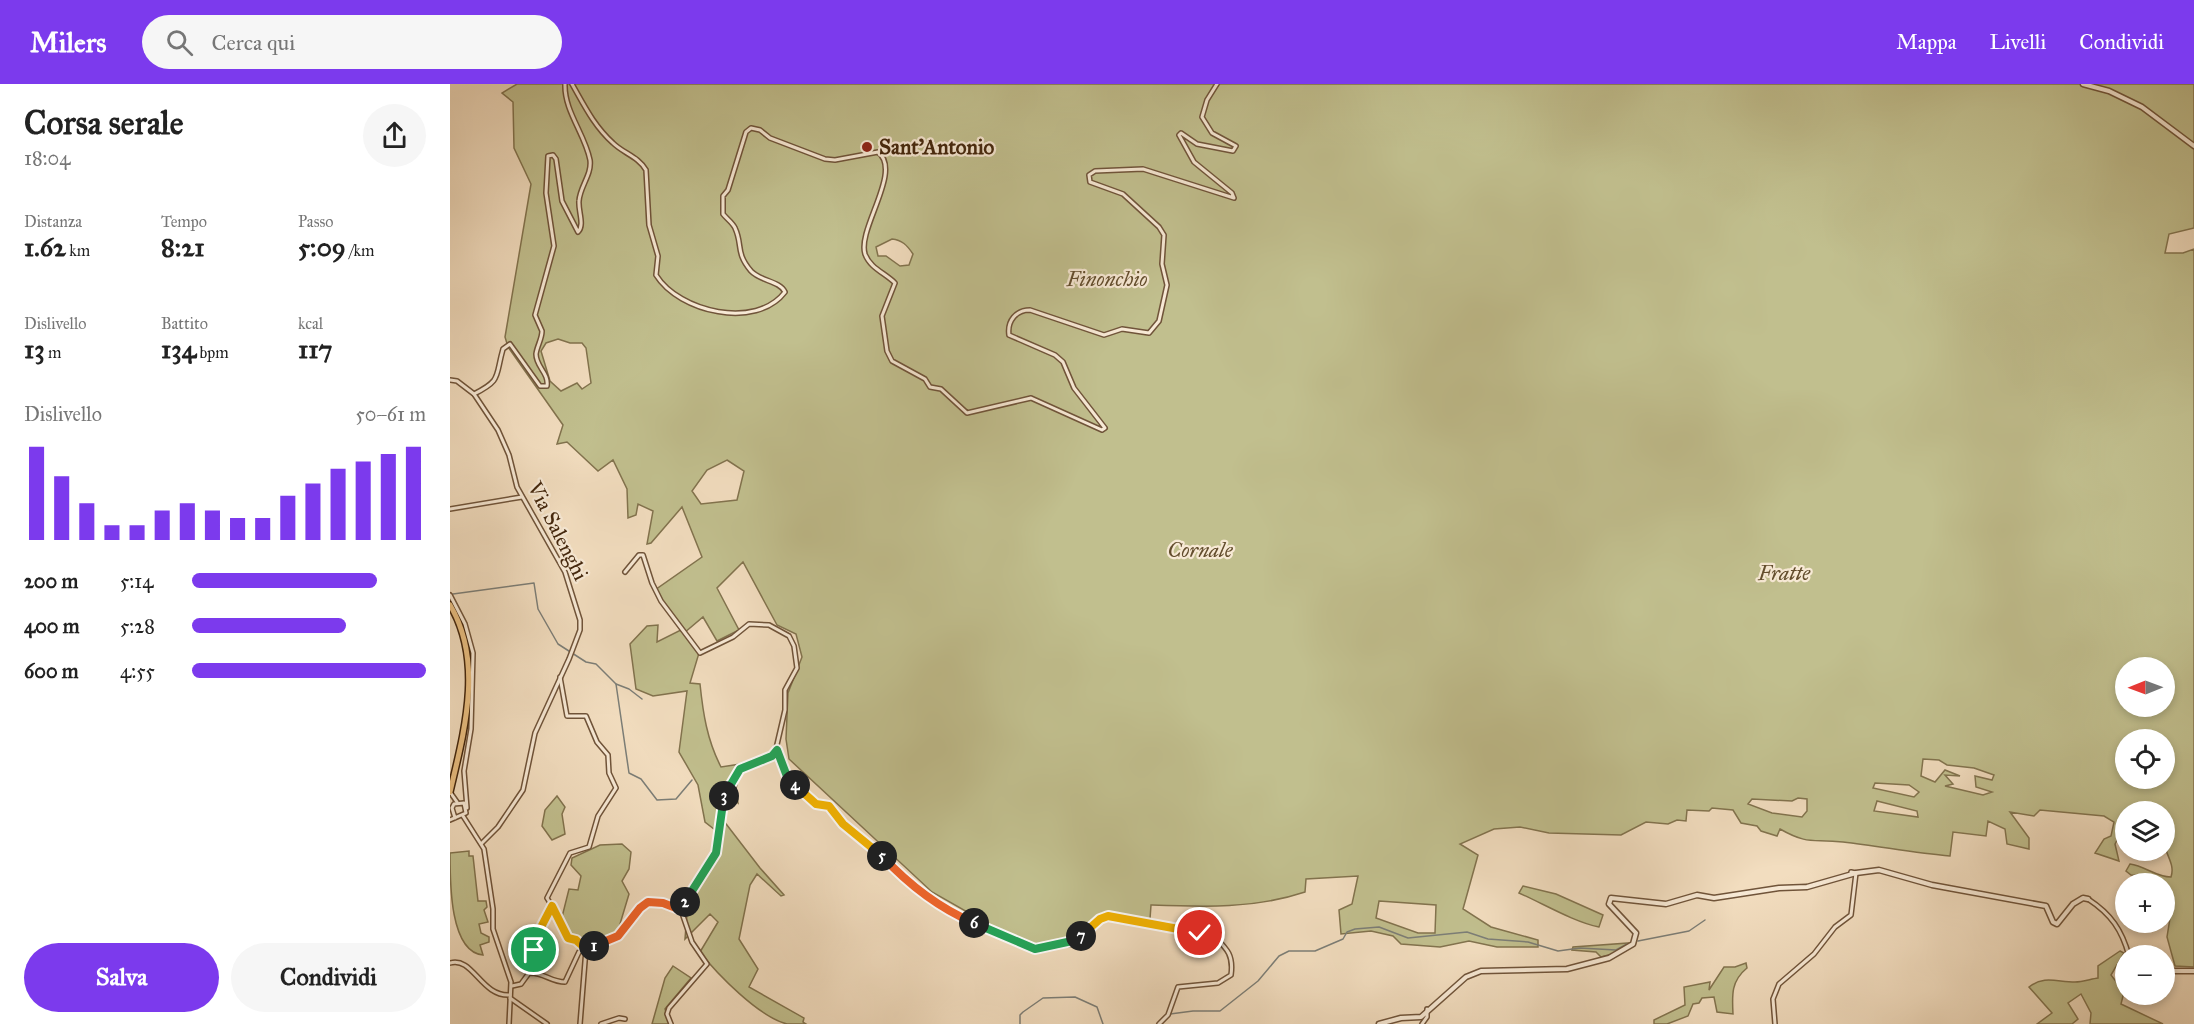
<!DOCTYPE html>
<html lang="it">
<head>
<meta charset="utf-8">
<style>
  :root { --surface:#fff; --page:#f6f6f6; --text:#222; --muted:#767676; --accent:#7c3aed }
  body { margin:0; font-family:"IM FELL Great Primer",serif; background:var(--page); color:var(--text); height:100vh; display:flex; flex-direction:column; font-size:22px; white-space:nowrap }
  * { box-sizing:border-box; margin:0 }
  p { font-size:20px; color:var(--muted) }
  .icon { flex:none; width:33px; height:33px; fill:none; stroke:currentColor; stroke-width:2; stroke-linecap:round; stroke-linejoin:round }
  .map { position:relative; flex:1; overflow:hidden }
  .sheet { display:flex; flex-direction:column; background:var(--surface); width:450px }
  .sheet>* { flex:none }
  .needle { width:39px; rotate:269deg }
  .tools { position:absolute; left:1665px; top:573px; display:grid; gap:12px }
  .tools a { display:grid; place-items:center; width:60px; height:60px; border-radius:50%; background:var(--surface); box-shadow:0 3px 9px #0003; font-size:30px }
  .pin { position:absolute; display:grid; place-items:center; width:51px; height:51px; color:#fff; margin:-26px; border:3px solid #fff; border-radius:50%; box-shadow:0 2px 6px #0007 }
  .km { position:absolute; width:30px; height:30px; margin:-15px; border-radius:50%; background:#222; color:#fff; font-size:16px; line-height:30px; text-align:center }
  .round { display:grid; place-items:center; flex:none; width:63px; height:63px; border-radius:32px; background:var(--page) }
  .headline { display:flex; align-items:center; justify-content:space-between; height:102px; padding:0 24px }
  h1 { font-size:33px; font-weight:700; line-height:45px }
  .metrics { display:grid; grid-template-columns:repeat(3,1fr); gap:9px; height:102px; padding:6px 24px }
  .metrics div { display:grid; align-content:center }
  .metrics b { font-size:26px; font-weight:700 }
  .metrics small { font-size:16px; font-weight:400 }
  .metrics p { font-size:16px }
  .chart { height:168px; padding:12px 24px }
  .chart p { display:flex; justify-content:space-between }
  .chart svg { width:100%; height:108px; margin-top:6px; stroke:var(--accent); stroke-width:6 }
  .primary-button { display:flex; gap:12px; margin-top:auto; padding:12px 24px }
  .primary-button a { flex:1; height:69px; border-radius:36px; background:var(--accent); color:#fff; font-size:24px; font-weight:700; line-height:69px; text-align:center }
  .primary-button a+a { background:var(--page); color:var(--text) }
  ul { padding:0 24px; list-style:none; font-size:20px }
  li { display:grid; grid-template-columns:96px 72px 1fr; align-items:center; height:45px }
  li i { height:15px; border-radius:8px; background:var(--accent) }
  header { display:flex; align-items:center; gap:36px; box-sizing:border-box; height:84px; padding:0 30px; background:var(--accent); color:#fff }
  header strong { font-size:28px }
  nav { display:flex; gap:33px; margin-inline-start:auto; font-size:21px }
  .search { width:420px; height:54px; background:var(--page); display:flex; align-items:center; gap:15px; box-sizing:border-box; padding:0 21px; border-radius:33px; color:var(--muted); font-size:22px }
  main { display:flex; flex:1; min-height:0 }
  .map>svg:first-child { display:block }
  .green { fill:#c1bf8e; stroke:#82734e; stroke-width:1.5; fill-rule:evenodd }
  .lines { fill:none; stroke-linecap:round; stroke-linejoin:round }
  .stream { stroke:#7c7e77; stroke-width:1.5 }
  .minor-casing { stroke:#70543a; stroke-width:6 }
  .tertiary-casing { stroke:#70543a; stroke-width:7 }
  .primary-casing { stroke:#44270d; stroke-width:8 }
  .minor { stroke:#f7e9d5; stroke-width:3 }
  .tertiary { stroke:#f7e9d5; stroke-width:4 }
  .primary { stroke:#e9be80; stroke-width:5 }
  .split-1-casing { stroke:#fff; stroke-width:12 }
  .split-2-casing { stroke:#fff; stroke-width:12 }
  .split-3-casing { stroke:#fff; stroke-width:12 }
  .split-4-casing { stroke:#fff; stroke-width:12 }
  .split-5-casing { stroke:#fff; stroke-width:12 }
  .split-6-casing { stroke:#fff; stroke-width:12 }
  .split-7-casing { stroke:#fff; stroke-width:12 }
  .split-8-casing { stroke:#fff; stroke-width:12 }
  .split-1 { stroke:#f5b400; stroke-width:8 }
  .split-2 { stroke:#f0652b; stroke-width:8 }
  .split-3 { stroke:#22a559; stroke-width:8 }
  .split-4 { stroke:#22a559; stroke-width:8 }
  .split-5 { stroke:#f5b400; stroke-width:8 }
  .split-6 { stroke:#f0652b; stroke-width:8 }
  .split-7 { stroke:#22a559; stroke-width:8 }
  .split-8 { stroke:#f5b400; stroke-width:8 }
  .poi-dot { fill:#8f2418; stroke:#f7e9d5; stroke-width:2 }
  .labels { text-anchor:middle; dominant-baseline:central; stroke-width:4.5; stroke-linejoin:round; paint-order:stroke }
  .poi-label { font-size:21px; font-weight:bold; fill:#44270d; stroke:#f7e9d5; text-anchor:start }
  .park-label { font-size:21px; font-style:italic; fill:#634d2d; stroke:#f7e9d5 }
  .street-label { font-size:21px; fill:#44270d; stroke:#f7e9d5 }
</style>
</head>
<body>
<header>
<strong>Milers</strong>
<div class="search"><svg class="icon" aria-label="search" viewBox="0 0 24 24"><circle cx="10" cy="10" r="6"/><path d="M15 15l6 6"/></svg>Cerca qui</div>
<nav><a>Mappa</a><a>Livelli</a><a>Condividi</a></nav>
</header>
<main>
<section class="sheet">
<div class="headline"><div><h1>Corsa serale</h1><p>18:04</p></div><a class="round"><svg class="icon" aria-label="share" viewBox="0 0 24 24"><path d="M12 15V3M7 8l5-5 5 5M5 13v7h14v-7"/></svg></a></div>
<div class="metrics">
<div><p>Distanza</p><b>1.62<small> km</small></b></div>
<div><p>Tempo</p><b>8:21</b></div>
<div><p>Passo</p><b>5:09<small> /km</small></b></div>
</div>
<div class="metrics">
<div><p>Dislivello</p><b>13<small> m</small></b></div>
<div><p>Battito</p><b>134<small> bpm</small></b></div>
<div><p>kcal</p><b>117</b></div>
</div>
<div class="chart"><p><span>Dislivello</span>50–61 m</p>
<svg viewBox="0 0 160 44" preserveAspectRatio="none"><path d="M5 44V6M15 44V18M25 44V29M35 44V38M45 44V38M55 44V32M65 44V29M75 44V32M85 44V35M95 44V35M105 44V26M115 44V21M125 44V15M135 44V12M145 44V9M155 44V6"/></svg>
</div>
<ul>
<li><b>200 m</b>5:14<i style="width:79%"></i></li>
<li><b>400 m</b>5:28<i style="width:66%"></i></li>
<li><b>600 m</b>4:55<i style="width:100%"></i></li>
</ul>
<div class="primary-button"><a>Salva</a><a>Condividi</a></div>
</section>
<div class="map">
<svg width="1744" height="940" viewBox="0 0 1744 940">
  <rect width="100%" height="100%" fill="#f2ddbf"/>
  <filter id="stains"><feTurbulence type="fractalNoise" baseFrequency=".00333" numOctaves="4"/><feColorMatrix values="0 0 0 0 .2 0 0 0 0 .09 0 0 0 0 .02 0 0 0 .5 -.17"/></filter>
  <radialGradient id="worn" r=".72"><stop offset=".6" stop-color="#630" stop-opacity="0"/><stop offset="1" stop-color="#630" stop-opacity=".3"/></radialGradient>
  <g class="green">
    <path d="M67 0H1744V144L1719 150 1715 169H1733L1744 165V883L1725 882 1717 853 1721 828 1715 825 1714 800 1697 799 1696 792 1681 791 1676 787 1680 780C1695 782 1706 793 1721 793 1725 781 1717 773 1715 762 1712 751 1715 738 1714 728H1676L1675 742 1665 760 1669 777 1645 769 1654 755 1661 752 1664 738 1654 732 1590 726 1584 732 1560 728 1579 754V765L1557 760 1555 745 1538 737 1536 752 1503 748 1500 772C1464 769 1429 762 1393 758 1363 754 1360 762 1330 745L1327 752 1311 747 1307 742 1291 739 1283 726 1262 724 1259 727 1237 726 1236 737 1227 736 1218 740 1196 738 1171 751 1099 749 1070 743 1044 745 1010 760 1028 771 1013 825 1041 843 1088 856V863H1047L1019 857 990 863 951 860 943 852 921 847 891 850 889 826 902 820 908 792 856 795 855 808C804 825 754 823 701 821L700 835 652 829 623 863H588L547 845 482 808 339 675 336 655 338 609 352 573 346 550 327 541 293 478 267 504 289 546 267 557 253 533 234 549 249 569 240 599 250 600C253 629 257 656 271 683L291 680 286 705 288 719 274 708 270 732 310 784 334 811 331 812 307 790 300 801 289 855 308 885 299 903 354 934 353 938 356 940C350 940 342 940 337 940 309 933 267 890 250 868L268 838 260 830 235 855 238 817 268 768 269 749 255 738 248 701 229 668 237 607 203 612 186 605 180 560 197 542 208 541 207 558 231 546 205 506 252 473 232 423 201 459 197 460 203 427 188 420 186 431 178 434 177 405 163 376 148 387 117 358 107 360 113 341 58 263 55 253 81 100 64 64 63 18 52 9ZM442 155C452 156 457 161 463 170L459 181 450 182 436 172H428L426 163ZM108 255 120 259H132L136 264 141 299 132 305 127 299 111 307 100 297 91 267 96 259ZM277 376 294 387 287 416 251 420 242 407 257 386ZM1676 584H1714V622H1676ZM1676 656H1714V694H1676ZM1473 675 1489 676 1497 681 1524 684 1544 691 1542 696 1525 692 1526 703 1542 708 1533 711 1495 702 1503 700 1495 691 1510 692 1495 686 1485 698 1471 692ZM1425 699 1459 701 1469 708 1464 713 1423 704ZM1348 714 1357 715V727L1352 733 1322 729 1298 720 1302 715 1342 717ZM1427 717 1467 727 1468 733 1424 727ZM929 817 986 821 985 849H968L926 834Z"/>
    <polygon points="107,712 115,723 112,730 115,750 102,756 92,742 95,726"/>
    <polygon points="172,760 181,768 179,785 172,797 179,810 167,850 137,860 120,850 111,837 119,805 128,806 131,792 121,781 122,774 150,761"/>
    <path d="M19 767V772H23L28 817H36L37 823 34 826 38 838 29 840 31 849 39 853V858L30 861 33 871C0 868 0 800 0 769Z"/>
    <path d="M1073 802 1106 810 1153 831 1149 843C1124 838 1094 820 1069 809Z"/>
    <polygon points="1179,859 1170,868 1151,873 1146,868 1122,866 1123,863"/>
    <path d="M1670 867 1674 869 1661 891 1674 908 1671 920 1713 940H1640L1641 929 1631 910 1618 919 1628 935 1622 940H1587L1602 929 1579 903C1594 891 1607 898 1625 898 1632 898 1641 895 1648 894V882Z"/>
    <path d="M1296 879 1297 884C1281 897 1282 911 1283 930L1267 928 1264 913 1252 914 1249 919 1243 920 1238 932 1217 940H1204V936L1235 921 1234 903 1260 898 1259 906 1274 883H1285Z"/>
    <polygon points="223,882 241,894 215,925 220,940 202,940 215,894"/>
  </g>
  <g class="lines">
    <g class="stream">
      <polyline points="3,510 84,499 88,525 108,560 136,578 146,580 166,600 179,605 192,615"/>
      <polyline points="166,600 179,689 191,695 207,716 226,715 242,696"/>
      <polyline points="1188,857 1239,847 1255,836"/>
      <polyline points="720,930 743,927 770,927 808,897 829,872 839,867 865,867 893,855 897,848 905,845 929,843 958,854 1017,848 1038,855 1078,858 1108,867 1130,864 1166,866 1177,860"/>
      <polyline points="570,940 570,931 573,928 593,914 625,913 647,923 653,940"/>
    </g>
    <g class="minor-casing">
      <g id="minor">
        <path d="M122 0C134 21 144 42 163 59 173 69 189 73 196 86L199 141 208 172 206 191C229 228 306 246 335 208 330 197 310 197 301 187 285 168 293 161 285 144 283 139 276 134 273 130V112L278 106 296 48 301 44 310 46 320 54 375 75 385 76 428 68C453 87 407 145 415 170 420 184 435 189 445 199L432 232 437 267 442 277 475 295 480 303 491 305 517 329 581 314 652 346 655 344 624 304 613 278 605 271 559 251C557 237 566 226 580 226L654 251 672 245 699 249 709 237 717 201 712 180 714 151 709 143 673 110 640 98 639 91 645 87 693 85 784 114 782 109 744 78 729 51 731 49 747 60 783 67 786 62 762 49 752 33 757 16 767 0"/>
        <polyline points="0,296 7,297 24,310 48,346 59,371 67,403 115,488 130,536 130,546 119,575 85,649 73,706 48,743 32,759"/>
        <path d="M24 310C52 296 45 293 53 265L60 260 90 302H97C99 289 86 283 86 270 87 262 92 255 92 247L85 231 104 162 96 109 98 72 103 71 106 75 112 117 128 148C135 141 128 127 129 117 130 102 142 91 140 76 135 50 114 27 115 0"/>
        <polyline points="0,425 72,413"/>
        <polyline points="0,511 15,540 23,569 21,645 14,687 17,724"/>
        <path d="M327 666C333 674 333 684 338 692 344 707 365 720 379 722L393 739 423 762 447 789 483 817 512 834 585 865 622 857 650 835 659 832 763 851C776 864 784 870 781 891L768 899 728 903 718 931 709 940"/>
        <polyline points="0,708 7,718"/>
        <polyline points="13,732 34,765 43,825 43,845 61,898 59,940"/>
        <polyline points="0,736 16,729 14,719 4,720 2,724 5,734"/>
        <path d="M1638 815C1661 830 1672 846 1679 872"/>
        <polyline points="102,822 97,814 120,769 139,763 148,732 166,704 159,689 158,671 147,658 136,632 117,632 110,593"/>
        <path d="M0 879C23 872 31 913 60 911"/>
        <polyline points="79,889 86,855 102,822 118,854 126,856 136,865 130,940"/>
        <path d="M62 902 71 900 79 889C93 888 101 898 115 898L129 868 168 853 190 824 198 818 231 826 266 769 272 716 282 697 290 685 325 669 335 626V606L347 584 344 562 339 552 319 541 299 540 283 553 250 569 211 517 202 499 193 471H189L175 488"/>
        <polyline points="60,914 97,940"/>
        <polyline points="151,940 169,934 175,935"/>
        <polyline points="221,940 217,930 219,924 257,880 242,858 231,826"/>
        <polyline points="972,940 977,933 977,925"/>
        <polyline points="1325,940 1323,915 1329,900 1364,870 1385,843 1401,831 1406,789 1401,788"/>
      </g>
    </g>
    <g class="tertiary-casing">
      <g id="tertiary">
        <polyline points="1633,0 1659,7 1692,23 1744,62"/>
        <polyline points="1714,887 1744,887"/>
        <polyline points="929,940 951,934 971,933 1016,893 1031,887 1117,885 1159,874 1183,860 1186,849 1159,820 1161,814 1216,820 1247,811 1264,814 1329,804 1357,803 1406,789 1429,786 1482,801 1596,822 1603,838 1607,840 1623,820 1633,814 1638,815"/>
      </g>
    </g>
    <g class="primary-casing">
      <path id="primary" d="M0 521C34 578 14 648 0 708"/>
    </g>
    <use href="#minor" class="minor"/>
    <use href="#tertiary" class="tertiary"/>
    <use href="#primary" class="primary"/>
  </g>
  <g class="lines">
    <g class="split-1-casing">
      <polyline id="split-1" points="84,866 89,847 102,822 118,854 126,856 136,865 144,862"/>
    </g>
    <g class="split-2-casing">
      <polyline id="split-2" points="144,862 168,852 190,824 198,818 213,819 231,826 235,818"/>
    </g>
    <g class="split-3-casing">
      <polyline id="split-3" points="235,818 266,769 274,712"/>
    </g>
    <g class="split-4-casing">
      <polyline id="split-4" points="274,712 290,685 322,672 327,666 338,695 345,701"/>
    </g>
    <g class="split-5-casing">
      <polyline id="split-5" points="345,701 366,720 379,722 393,740 432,772"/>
    </g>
    <g class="split-6-casing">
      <path id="split-6" d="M432 772C458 800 489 824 524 839"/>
    </g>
    <g class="split-7-casing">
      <polyline id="split-7" points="524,839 585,865 622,857 631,852"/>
    </g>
    <g class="split-8-casing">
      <polyline id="split-8" points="631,852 650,835 658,832 750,849"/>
    </g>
    <use href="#split-1" class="split-1"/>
    <use href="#split-2" class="split-2"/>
    <use href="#split-3" class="split-3"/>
    <use href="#split-4" class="split-4"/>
    <use href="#split-5" class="split-5"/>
    <use href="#split-6" class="split-6"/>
    <use href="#split-7" class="split-7"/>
    <use href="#split-8" class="split-8"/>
  </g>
  <circle class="poi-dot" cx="417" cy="63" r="6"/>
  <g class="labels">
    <g class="poi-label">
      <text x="429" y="63">Sant'Antonio</text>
    </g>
    <g class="park-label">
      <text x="657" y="195">Finonchio</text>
      <text x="750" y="466">Cornale</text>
      <text x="1334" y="489">Fratte</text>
    </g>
    <g class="street-label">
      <text transform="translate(108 447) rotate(63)">Via Salenghi</text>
    </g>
  </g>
  <rect width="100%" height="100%" filter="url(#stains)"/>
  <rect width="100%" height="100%" fill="url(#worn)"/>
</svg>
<div class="tools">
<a><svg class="needle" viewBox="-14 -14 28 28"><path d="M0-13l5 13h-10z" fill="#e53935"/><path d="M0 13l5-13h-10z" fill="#767676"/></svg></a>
<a><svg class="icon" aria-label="locate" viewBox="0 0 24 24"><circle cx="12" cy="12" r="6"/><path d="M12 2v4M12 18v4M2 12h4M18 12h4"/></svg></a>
<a><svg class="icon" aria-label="layers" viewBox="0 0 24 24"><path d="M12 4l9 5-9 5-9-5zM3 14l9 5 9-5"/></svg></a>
<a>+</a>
<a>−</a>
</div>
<div class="pin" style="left:84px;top:866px;background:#1e9e55"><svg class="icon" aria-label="arrive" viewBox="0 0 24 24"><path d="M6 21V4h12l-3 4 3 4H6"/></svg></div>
<div class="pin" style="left:750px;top:849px;background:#d93025"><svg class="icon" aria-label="check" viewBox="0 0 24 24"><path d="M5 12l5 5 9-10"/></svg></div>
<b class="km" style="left:144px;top:862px">1</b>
<b class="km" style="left:235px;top:818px">2</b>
<b class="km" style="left:274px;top:712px">3</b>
<b class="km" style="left:345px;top:701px">4</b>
<b class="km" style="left:432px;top:772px">5</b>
<b class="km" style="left:524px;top:839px">6</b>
<b class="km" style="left:631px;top:852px">7</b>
</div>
</main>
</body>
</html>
